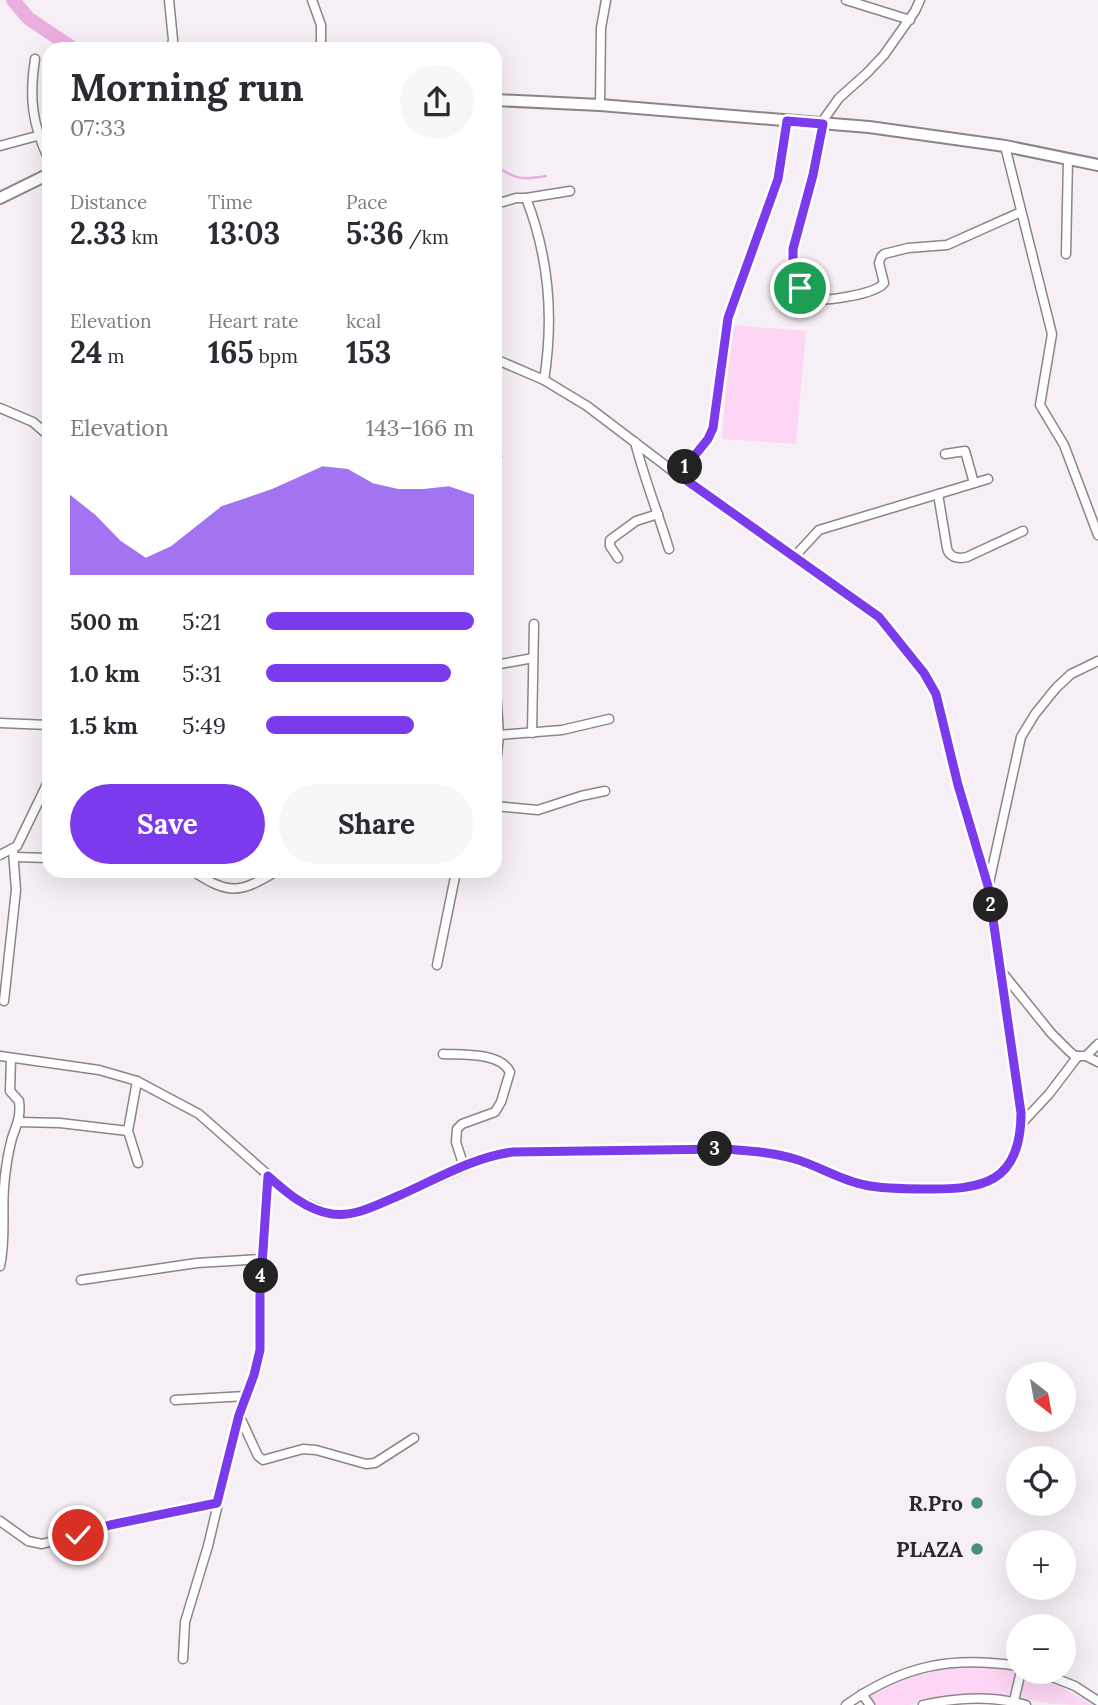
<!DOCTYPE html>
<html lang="en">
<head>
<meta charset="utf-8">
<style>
  :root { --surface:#fff; --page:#f7f7f7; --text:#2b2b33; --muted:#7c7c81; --accent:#7c3aed }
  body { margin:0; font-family:Lora,serif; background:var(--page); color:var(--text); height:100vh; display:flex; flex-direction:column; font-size:26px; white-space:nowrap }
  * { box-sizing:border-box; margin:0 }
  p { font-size:23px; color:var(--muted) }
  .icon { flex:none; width:38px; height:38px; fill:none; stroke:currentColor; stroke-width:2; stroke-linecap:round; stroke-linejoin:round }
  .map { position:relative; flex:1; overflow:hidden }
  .details { position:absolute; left:42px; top:42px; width:460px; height:836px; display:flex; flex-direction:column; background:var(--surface); border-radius:21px; box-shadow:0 7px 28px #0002 }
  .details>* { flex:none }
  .needle { width:46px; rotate:149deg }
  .fabs { position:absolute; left:1006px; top:1362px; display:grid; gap:14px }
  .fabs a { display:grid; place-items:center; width:70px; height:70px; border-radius:50%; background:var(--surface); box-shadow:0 7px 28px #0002; font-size:35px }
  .pin { position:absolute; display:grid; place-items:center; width:60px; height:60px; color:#fff; margin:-30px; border:4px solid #fff; border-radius:50%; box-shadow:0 2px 7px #0007 }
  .km { position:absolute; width:35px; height:35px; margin:-18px; border-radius:50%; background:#222; color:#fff; font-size:19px; line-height:35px; text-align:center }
  .round { display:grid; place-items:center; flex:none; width:74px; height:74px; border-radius:37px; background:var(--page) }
  .summary { display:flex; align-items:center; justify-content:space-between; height:119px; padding:0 28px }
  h1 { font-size:38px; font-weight:700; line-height:52px }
  .metrics { display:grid; grid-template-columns:repeat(3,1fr); gap:10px; height:119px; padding:7px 28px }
  .metrics div { display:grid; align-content:center }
  .metrics b { font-size:30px; font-weight:700 }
  .metrics small { font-size:19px; font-weight:400 }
  .metrics p { font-size:19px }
  .chart { height:196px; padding:14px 28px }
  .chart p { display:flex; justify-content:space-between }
  .chart svg { width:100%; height:126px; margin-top:7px; fill:var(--accent); opacity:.7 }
  .primary-button { display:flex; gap:14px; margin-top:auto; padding:14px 28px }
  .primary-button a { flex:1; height:80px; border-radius:42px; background:var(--accent); color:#fff; font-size:28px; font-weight:700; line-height:80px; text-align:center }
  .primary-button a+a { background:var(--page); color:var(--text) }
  ul { padding:0 28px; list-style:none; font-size:23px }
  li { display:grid; grid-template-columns:112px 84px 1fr; align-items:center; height:52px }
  li i { height:18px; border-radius:9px; background:var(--accent) }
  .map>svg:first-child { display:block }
  .green { fill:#fcd6f4 }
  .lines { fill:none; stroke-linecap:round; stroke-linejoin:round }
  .stream { stroke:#ebafdf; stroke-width:2.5 }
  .river { stroke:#ebafdf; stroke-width:14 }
  .minor-casing { stroke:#8b8489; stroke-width:11 }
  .tertiary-casing { stroke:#8b8489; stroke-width:14 }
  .minor { stroke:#fff; stroke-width:8 }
  .tertiary { stroke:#fff; stroke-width:10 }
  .route-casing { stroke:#fff; stroke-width:14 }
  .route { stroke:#7c3aed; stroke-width:9 }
  .poi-dot { fill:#4a8e83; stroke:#f6eff5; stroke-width:2.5 }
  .labels { text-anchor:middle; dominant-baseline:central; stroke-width:7; stroke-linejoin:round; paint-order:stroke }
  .poi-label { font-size:21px; font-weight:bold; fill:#2a2729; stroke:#f6eff5; text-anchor:end }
</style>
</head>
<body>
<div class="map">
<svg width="1098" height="1705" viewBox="0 0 1098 1705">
  <rect width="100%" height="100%" fill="#f6eff5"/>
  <g class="green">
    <polygon points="731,325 806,331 796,444 722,439"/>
    <path d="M977 1666 996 1667 1015 1672 1014 1691 1006 1696 957 1694 940 1696 910 1705H873L871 1700 873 1693C906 1674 940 1669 977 1666Z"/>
    <path d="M1030 1675 1058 1685 1093 1705C1074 1705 1031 1705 1019 1695L1023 1678Z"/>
  </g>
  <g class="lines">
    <path class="stream" d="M495 165C515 180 523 180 546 176"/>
    <polyline class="river" points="13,0 28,18 74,49"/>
    <g class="minor-casing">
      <g id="minor">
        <polyline points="169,0 173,40 171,49"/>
        <polyline points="312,0 321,25 321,49"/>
        <polyline points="846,0 910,20"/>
        <path d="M920 0 915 11 884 55 867 73 839 98 824 119 812 175 793 249C791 265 797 287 807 299 822 302 875 295 884 283L879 263 881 257 884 254 908 248 947 245 1021 212"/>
        <path d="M35 59C29 98 32 124 49 160"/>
        <polyline points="600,105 601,28 606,0"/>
        <polyline points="0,146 37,136"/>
        <polyline points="1005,146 1052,334 1040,405 1064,445 1098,535"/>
        <polyline points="526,198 570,191"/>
        <path d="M495 199 503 202 516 198H526C549 257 554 318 544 380"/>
        <polyline points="1066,254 1068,159"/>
        <polyline points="0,408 33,422 49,436"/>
        <path d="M635 442C644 478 658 513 669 549"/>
        <polyline points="945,454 965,451 974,483"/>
        <polyline points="495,456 497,457"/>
        <polyline points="679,475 708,439 713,428 728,318 778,179 787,121"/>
        <path d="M938 494 947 548C949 558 959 559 967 557L1023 531"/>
        <polyline points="794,557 819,530 988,479"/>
        <polyline points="618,558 610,546 610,540 636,521 658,514"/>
        <polyline points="495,665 533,658"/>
        <polyline points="495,674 499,735 495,775"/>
        <polyline points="0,723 49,725"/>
        <polyline points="532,733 534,624"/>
        <polyline points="499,735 562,730 609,719"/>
        <polyline points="495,806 538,810 581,796 605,791"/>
        <polyline points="0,855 17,846 49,780"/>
        <polyline points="14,857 49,858"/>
        <path d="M194 872C229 895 240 893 275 872"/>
        <polyline points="989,883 1021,737 1035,714 1056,688 1071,674 1098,661"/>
        <polyline points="437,965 456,872"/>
        <polyline points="1001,971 1051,1033 1069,1051 1075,1056 1086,1056 1098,1062"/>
        <polyline points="4,1001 16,890 13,851"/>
        <path d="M443 1054C462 1055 500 1052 510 1072L501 1102 495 1112 462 1124 457 1129 456 1142 464 1167"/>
        <path d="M0 1056 99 1070 137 1081 199 1114 294 1198 330 1214 347 1215 375 1207 485 1158 513 1152 725 1149C749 1151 772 1152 795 1159 819 1166 840 1180 865 1185 884 1189 904 1189 924 1189 983 1190 1020 1182 1021 1113L988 886 958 785 937 694 924 673 879 617 849 594 699 491 587 406 544 380 495 359"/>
        <polyline points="1086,1056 1098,1044"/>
        <polyline points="137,1081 128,1131 138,1163"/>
        <polyline points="19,1122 60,1123 128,1131"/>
        <polyline points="1021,1124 1049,1094 1078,1056"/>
        <path d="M0 1266C6 1240 2 1214 4 1188 5 1172 8 1153 12 1138 17 1123 21 1117 19 1101L10 1091 11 1058"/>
        <polyline points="81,1280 197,1263 262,1259"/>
        <polyline points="175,1400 246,1396"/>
        <polyline points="239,1415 258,1456 263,1460 303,1449 316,1450 366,1464 375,1463 414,1438"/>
        <polyline points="0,1521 28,1541 42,1544 110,1525 217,1503"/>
        <polyline points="183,1659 185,1622 208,1546 239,1415 254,1375 260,1350 260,1295 268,1176"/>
        <polyline points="1037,1671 1075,1686 1098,1701"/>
        <polyline points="862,1694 870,1705"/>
        <polyline points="1014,1701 1021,1671"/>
        <path d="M846 1705C903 1665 951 1656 1018 1666"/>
        <path d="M923 1705C958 1697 991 1695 1026 1705"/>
      </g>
    </g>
    <g class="tertiary-casing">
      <g id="tertiary">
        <polyline points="495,100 600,105 869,127 1005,146 1098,165"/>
        <polyline points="0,198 49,174"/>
      </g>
    </g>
    <use href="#minor" class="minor"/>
    <use href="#tertiary" class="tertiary"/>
  </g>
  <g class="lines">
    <g class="route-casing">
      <path id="route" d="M78 1535 110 1525 217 1503 239 1415 254 1375 260 1350V1295L268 1176C286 1192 306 1210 332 1214 355 1217 377 1205 398 1196 435 1180 473 1157 513 1152L725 1149C749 1151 772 1152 795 1159 819 1166 840 1180 865 1185 884 1189 904 1189 924 1189 983 1190 1021 1183 1021 1113L992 912 988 886 958 785 936 694 924 673 879 617 679 475 708 439 713 428 728 318 778 179 787 121 823 124 813 175 793 249V262L800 288"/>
    </g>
    <use href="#route" class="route"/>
  </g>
  <g class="poi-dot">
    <circle cx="977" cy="1503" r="7"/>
    <circle cx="977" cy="1549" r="7"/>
  </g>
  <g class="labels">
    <g class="poi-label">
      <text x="963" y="1503">R.Pro</text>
      <text x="963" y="1549">PLAZA</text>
    </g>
  </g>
</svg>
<div class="fabs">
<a><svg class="needle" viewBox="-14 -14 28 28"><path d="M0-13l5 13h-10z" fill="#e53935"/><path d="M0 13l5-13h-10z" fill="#7c7c81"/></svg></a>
<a><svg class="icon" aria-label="locate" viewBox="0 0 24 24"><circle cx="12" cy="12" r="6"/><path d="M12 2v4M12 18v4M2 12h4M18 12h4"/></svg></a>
<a>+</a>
<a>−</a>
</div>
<div class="pin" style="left:800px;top:288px;background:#1e9e55"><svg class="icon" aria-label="arrive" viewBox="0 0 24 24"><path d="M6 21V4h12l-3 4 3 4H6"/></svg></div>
<div class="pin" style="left:78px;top:1535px;background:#d93025"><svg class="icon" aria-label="check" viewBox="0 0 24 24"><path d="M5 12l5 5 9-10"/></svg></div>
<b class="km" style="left:685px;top:467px">1</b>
<b class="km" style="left:991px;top:905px">2</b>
<b class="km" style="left:715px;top:1149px">3</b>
<b class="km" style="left:261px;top:1276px">4</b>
<section class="details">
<div class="summary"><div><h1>Morning run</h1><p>07:33</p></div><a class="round"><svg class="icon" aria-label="share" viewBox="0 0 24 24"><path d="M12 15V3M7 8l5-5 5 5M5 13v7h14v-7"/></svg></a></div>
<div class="metrics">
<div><p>Distance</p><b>2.33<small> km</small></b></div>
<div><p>Time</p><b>13:03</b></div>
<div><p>Pace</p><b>5:36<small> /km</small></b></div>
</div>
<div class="metrics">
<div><p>Elevation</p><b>24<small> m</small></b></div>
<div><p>Heart rate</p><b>165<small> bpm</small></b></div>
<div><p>kcal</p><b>153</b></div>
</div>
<div class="chart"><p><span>Elevation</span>143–166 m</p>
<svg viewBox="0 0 160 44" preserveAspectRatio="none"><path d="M0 44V16L10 23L20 32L30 38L40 34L50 27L60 20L70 17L80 14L90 10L100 6L110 7L120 12L130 14L140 14L150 13L160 16V44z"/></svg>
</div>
<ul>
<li><b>500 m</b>5:21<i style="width:100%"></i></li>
<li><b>1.0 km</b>5:31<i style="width:89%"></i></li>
<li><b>1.5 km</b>5:49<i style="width:71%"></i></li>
</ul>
<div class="primary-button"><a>Save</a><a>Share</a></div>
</section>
</div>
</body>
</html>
